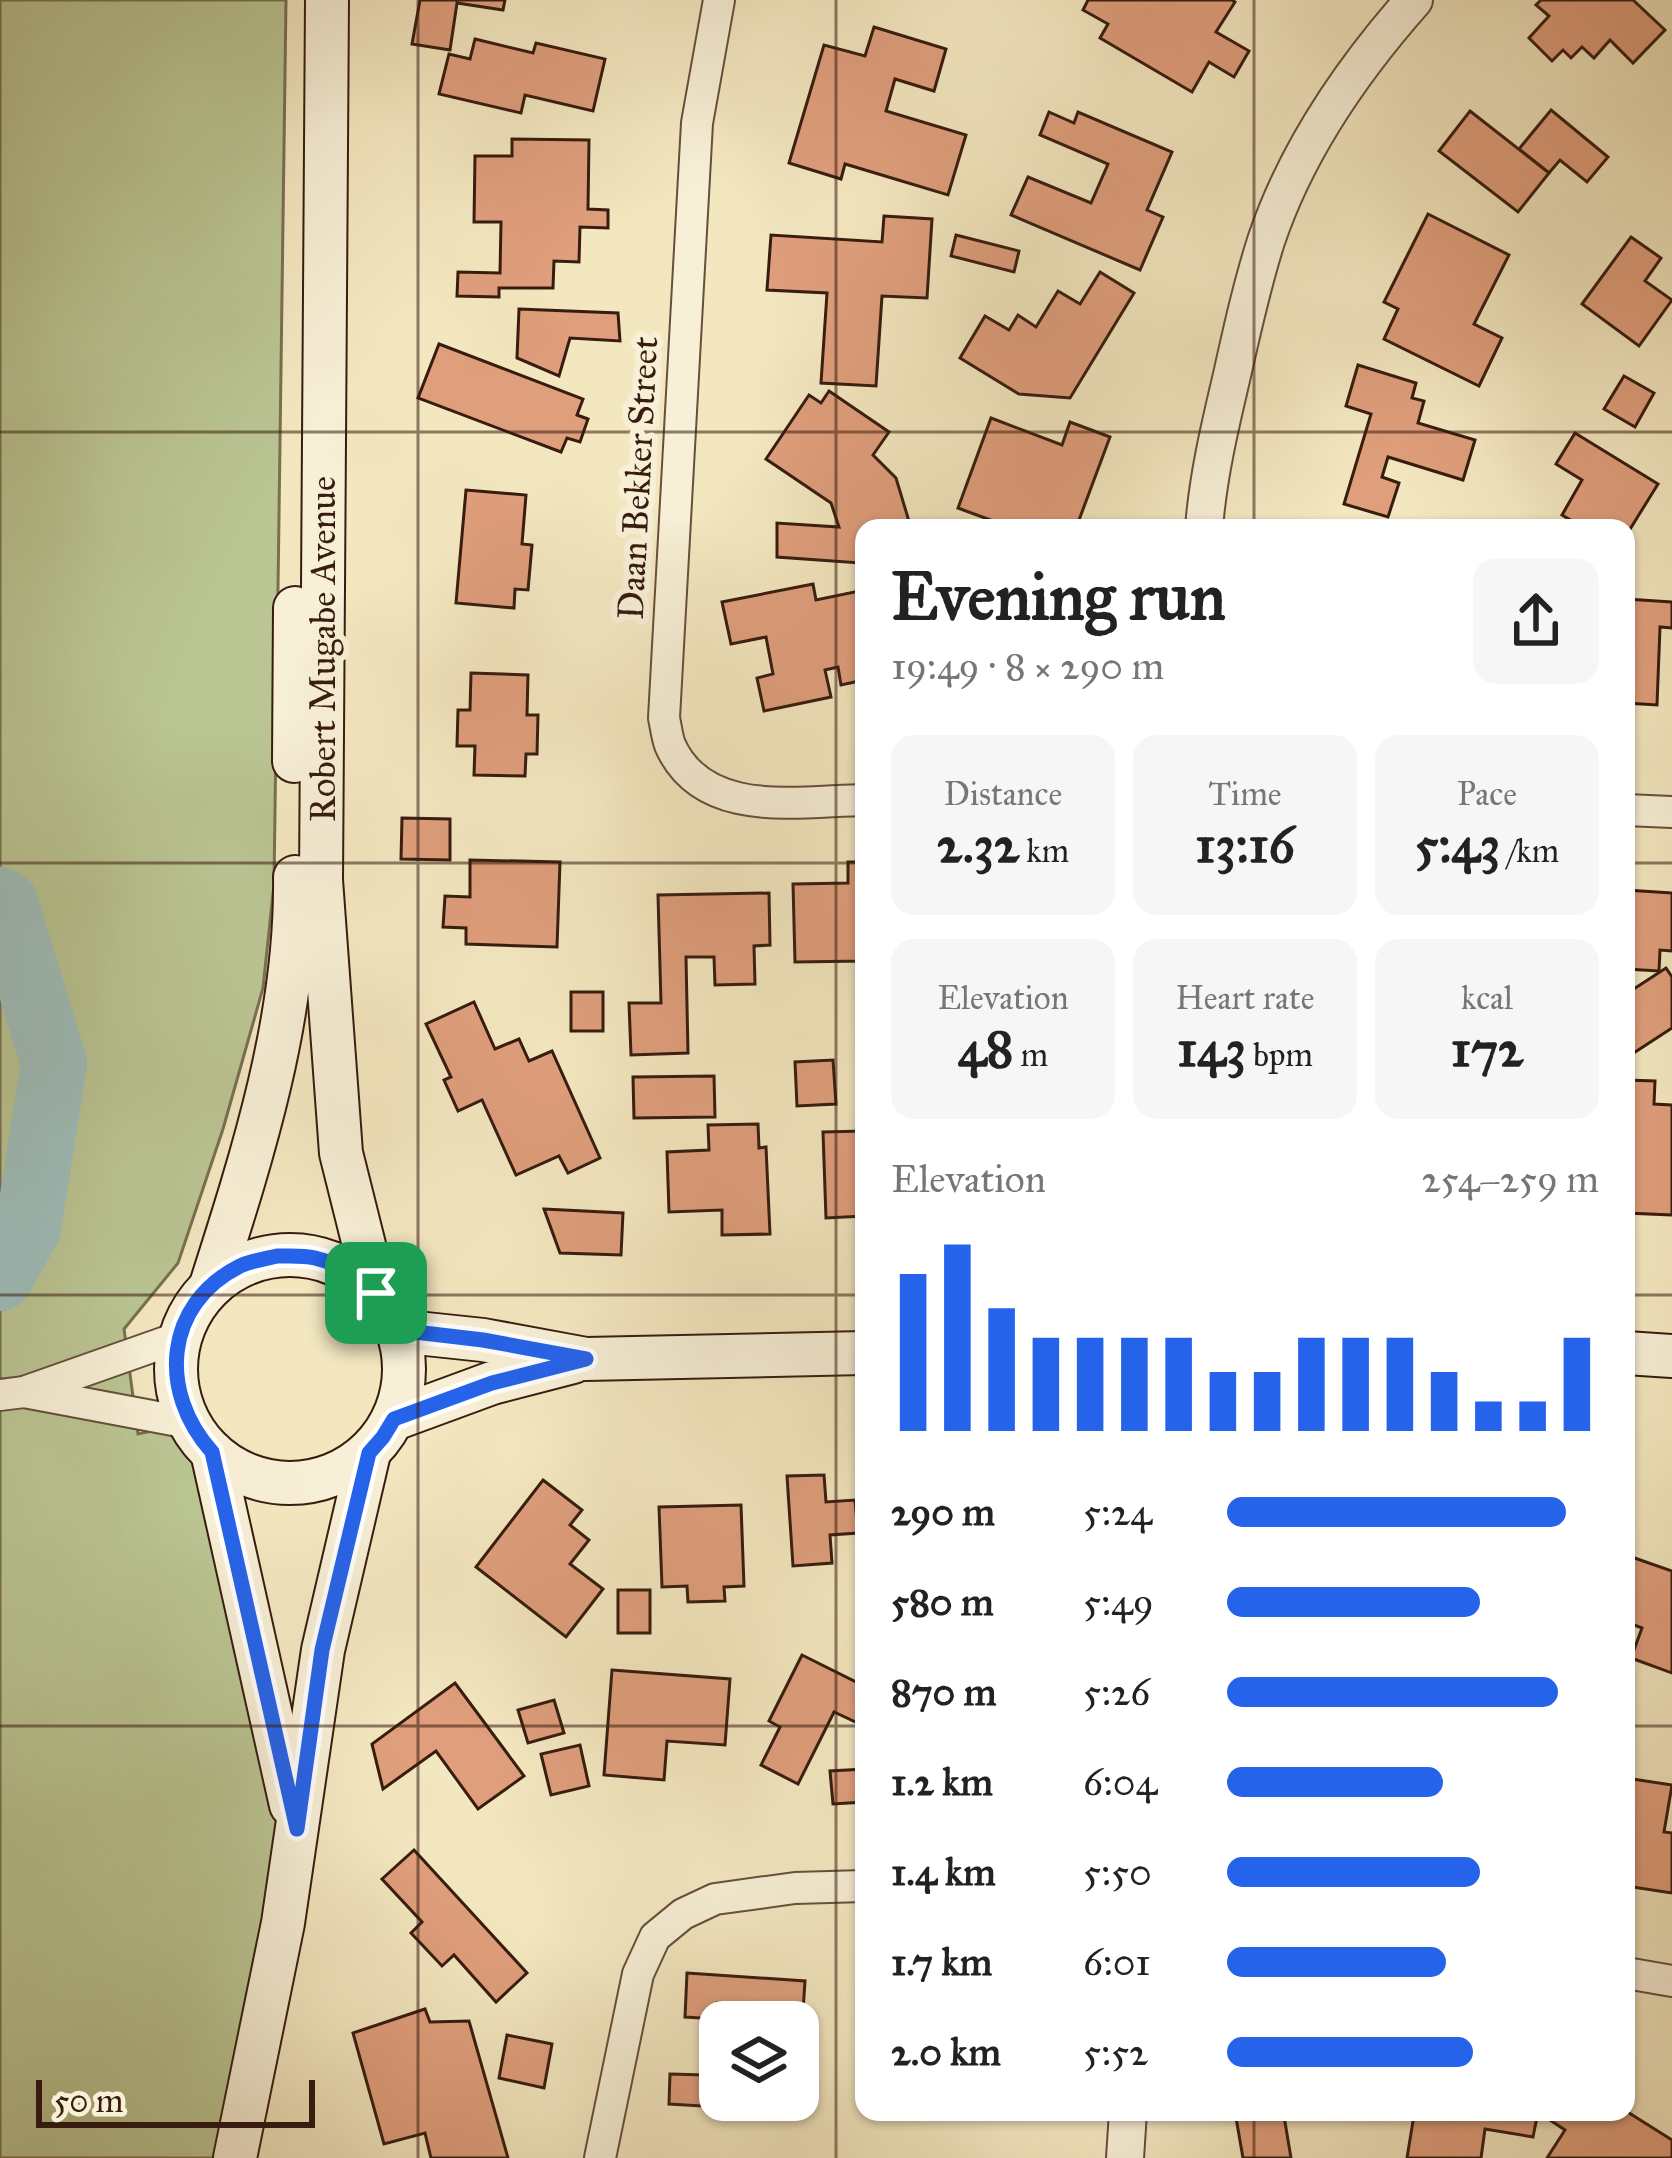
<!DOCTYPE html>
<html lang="en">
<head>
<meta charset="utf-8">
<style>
  :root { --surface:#fff; --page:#f6f6f6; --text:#222; --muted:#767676; --accent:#2563eb }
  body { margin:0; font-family:"IM FELL Great Primer",serif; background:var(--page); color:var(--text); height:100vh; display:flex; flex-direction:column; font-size:45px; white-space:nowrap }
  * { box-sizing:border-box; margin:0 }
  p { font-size:39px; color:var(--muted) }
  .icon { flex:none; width:66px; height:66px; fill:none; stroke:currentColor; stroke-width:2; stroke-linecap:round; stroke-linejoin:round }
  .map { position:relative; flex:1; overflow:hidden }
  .panel { position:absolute; left:855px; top:519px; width:780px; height:1602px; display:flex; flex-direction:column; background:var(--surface); border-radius:24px; box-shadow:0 3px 9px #0004 }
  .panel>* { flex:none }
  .controls { position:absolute; left:699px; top:2001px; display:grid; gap:24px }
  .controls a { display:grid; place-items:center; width:120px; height:120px; border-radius:24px; background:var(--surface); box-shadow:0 3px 9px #0004; font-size:60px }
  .scale { position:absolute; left:36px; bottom:30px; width:279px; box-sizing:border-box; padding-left:12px; border:6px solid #371c0f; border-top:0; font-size:33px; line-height:42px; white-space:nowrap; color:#371c0f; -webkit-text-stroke:9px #f7efd6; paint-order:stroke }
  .pin { position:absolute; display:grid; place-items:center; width:102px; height:102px; color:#fff; margin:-51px; border-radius:24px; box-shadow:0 6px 18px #0006 }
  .round { display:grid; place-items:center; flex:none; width:126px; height:126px; border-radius:24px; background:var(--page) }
  .headline { display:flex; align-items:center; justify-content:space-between; height:204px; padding:0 36px }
  h1 { font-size:66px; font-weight:700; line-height:90px }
  .metrics { display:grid; grid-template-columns:repeat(3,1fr); gap:18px; height:204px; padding:12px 36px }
  .metrics div { display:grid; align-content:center; border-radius:24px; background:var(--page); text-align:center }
  .metrics b { font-size:51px; font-weight:700 }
  .metrics small { font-size:33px; font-weight:400 }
  .metrics p { font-size:33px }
  .chart { height:336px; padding:24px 36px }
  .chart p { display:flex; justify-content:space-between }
  .chart svg { width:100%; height:216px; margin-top:12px; stroke:var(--accent); stroke-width:6 }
  ul { padding:0 36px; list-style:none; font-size:39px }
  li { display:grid; grid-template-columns:192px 144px 1fr; align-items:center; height:90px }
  li i { height:30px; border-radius:15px; background:var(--accent) }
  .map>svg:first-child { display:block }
  .green { fill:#bac593; stroke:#787051; stroke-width:3 }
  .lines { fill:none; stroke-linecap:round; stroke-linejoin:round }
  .river { stroke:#9ebebb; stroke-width:66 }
  .building { fill:#df9e7c; stroke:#371c0f; stroke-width:3 }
  .minor-casing { stroke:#664f3b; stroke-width:34 }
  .tertiary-casing { stroke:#664f3b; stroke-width:40 }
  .secondary-casing { stroke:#371c0f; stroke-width:46 }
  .minor { stroke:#f7efd6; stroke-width:30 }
  .tertiary { stroke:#f7efd6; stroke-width:36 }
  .secondary { stroke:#f7efd6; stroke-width:42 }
  .route-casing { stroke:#fff; stroke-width:24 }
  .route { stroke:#2563eb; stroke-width:15 }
  .grid { fill:none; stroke:#371c0f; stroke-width:3; stroke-opacity:0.55 }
  .labels { text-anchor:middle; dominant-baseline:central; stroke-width:12; stroke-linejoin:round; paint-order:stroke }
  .street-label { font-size:36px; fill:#371c0f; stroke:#f7efd6 }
</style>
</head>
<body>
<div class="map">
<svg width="1672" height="2158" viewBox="0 0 1672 2158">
  <rect width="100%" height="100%" fill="#f3e7c0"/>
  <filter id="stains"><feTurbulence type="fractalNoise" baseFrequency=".00167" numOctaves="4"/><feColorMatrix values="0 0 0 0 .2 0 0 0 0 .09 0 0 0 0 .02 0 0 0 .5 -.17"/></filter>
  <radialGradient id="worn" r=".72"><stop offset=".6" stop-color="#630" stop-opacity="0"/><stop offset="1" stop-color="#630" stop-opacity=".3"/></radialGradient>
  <polygon class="green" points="0,0 286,0 274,884 263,988 223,1129 178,1263 124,1329 138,1434 189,1423 212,1452 297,1829 235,2158 0,2158"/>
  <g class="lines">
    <polyline class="river" points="0,900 5,903 54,1063 28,1228 0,1278"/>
  </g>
  <g class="building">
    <polygon points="420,0 505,0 503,10 457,3 450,50 412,44"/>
    <polygon points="1088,0 1232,0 1235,2 1216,32 1249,51 1234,77 1209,62 1192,92 1100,38 1108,24 1083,10"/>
    <polygon points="1541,0 1633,0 1665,30 1633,63 1610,40 1594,58 1582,47 1571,58 1563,50 1552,61 1529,38 1549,16 1536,5"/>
    <polygon points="874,27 946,49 934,91 895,79 886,111 966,135 948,195 845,164 841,179 789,163 824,45 865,56"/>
    <polygon points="475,39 533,53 536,43 605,59 593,111 525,95 521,113 439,94 449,54 470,59"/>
    <polygon points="1551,110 1608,157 1587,182 1560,160 1549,173 1519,149"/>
    <polygon points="1470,111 1549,173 1518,212 1439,151"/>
    <polygon points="1049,112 1074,123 1078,112 1172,152 1147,210 1163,217 1140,270 1011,215 1028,177 1091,203 1108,164 1040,135"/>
    <polygon points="512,139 589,140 588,209 608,210 608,228 580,227 579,262 554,261 553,288 499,288 499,297 457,296 458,272 500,273 501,222 474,222 475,156 512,156"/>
    <polygon points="1428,214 1509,255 1474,324 1502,338 1479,386 1384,339 1398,309 1384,302"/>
    <polygon points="884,216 932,219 927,298 882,296 876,386 821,383 827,293 767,290 771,235 882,242"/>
    <polygon points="956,235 1019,251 1014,272 951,256"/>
    <polygon points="1631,237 1661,258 1645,281 1672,300 1639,346 1582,304"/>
    <polygon points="1100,272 1134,293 1070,398 1019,394 960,358 985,316 1009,330 1018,315 1036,327 1058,291 1080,304"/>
    <polygon points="519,309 618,313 620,341 570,338 559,376 517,358"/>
    <polygon points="439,344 583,399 577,415 588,419 580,442 567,438 561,452 418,398"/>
    <polygon points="1358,365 1416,383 1412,398 1424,401 1418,423 1475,440 1463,480 1388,457 1382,477 1399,483 1388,517 1344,504 1371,414 1346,406"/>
    <polygon points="1624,376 1654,393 1635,427 1604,409"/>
    <polygon points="829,391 889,432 873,455 896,478 911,528 864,528 860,563 777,557 777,523 839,527 831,503 766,459 809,395 821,403"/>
    <polygon points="991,418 1062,445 1070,422 1110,437 1076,528 1012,528 958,508"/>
    <polygon points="1575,433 1658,484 1627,534 1626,528 1612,524 1609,528 1584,528 1562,515 1582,480 1556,464"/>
    <polygon points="466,490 526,495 522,544 532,545 528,590 515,589 514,608 456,603"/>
    <polygon points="813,584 816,600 864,590 864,680 841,685 838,667 825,670 831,697 764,711 757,678 773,674 766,637 731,644 722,602"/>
    <polygon points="1626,599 1672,602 1672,628 1660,627 1657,705 1626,703"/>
    <polygon points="471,673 528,675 527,715 538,715 537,754 526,754 525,776 474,775 475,746 457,746 458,710 470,710"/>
    <polygon points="402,818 450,819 450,860 401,859"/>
    <polygon points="470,860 560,862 557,947 466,944 466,928 443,927 445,896 470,897"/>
    <polygon points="848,862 864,862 864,961 795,962 793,884 848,883"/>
    <polygon points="1626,890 1672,893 1672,951 1660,950 1659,971 1626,969"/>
    <polygon points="769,893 770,945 754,946 755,984 715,985 714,957 686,957 688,1053 631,1055 629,1003 661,1003 658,895"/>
    <polygon points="1666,968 1672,977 1672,1028 1626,1058 1626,994"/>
    <rect x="571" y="992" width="32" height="39"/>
    <polygon points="474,1002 495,1049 519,1039 529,1061 552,1051 600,1158 568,1173 559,1156 516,1175 482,1100 458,1111 444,1080 451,1077 426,1024"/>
    <polygon points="833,1060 836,1104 797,1106 795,1062"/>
    <polygon points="714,1076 715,1117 634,1118 633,1077"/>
    <polygon points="1626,1080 1655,1081 1654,1104 1672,1105 1672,1215 1626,1213"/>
    <polygon points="758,1124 759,1148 766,1147 770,1234 722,1235 722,1210 669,1212 667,1152 709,1150 708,1125"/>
    <polygon points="864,1131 864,1216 826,1218 823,1132"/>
    <polygon points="544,1209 623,1213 621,1255 560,1253"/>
    <polygon points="824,1475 826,1502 855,1500 858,1533 830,1535 832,1563 793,1566 787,1476"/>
    <polygon points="543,1480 582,1510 570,1525 589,1540 570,1564 603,1589 566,1637 476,1567"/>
    <polygon points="741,1505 744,1586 724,1587 725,1601 688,1602 687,1586 662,1587 659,1507"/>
    <polygon points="1626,1555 1672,1571 1672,1673 1631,1658 1642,1628 1626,1622"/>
    <rect x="618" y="1590" width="32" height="43"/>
    <polygon points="802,1655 864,1686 864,1726 834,1712 798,1784 761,1765 780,1727 769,1721"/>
    <polygon points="612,1670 730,1679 725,1745 667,1741 664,1780 604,1775"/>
    <polygon points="455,1683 524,1776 478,1809 436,1751 383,1789 372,1744"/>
    <polygon points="554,1700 564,1733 528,1743 518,1710"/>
    <polygon points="580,1745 589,1786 551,1795 541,1754"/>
    <polygon points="864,1769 864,1802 833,1804 830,1771"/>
    <polygon points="1626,1778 1672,1785 1664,1832 1672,1833 1672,1893 1626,1886"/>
    <polygon points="414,1850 527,1973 496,2002 454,1955 442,1966 411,1933 422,1922 382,1879"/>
    <polygon points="687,1973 805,1981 798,2087 798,2022 758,2022 759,2006 717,2003 716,2019 685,2017"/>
    <polygon points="425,2009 430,2022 469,2021 508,2158 431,2158 425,2133 384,2144 353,2033"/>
    <polygon points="507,2035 552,2044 544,2088 499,2078"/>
    <polygon points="670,2074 704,2075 702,2106 669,2104"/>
    <polygon points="1626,2111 1672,2140 1672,2158 1547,2158 1565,2130 1544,2116 1546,2112"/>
    <polygon points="1235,2112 1306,2112 1284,2116 1291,2158 1243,2158"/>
    <polygon points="1409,2112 1538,2112 1533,2137 1485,2129 1481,2158 1407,2158 1414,2115"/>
  </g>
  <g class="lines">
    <g class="minor-casing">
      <g id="minor">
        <path d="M719 0 697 123 664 718C666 727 667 737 670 745 703 820 799 801 864 800"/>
        <polyline points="1626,810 1672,812"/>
        <polyline points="24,1392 189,1423"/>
        <polyline points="0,1395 24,1392 180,1337"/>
        <polyline points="1626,1973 1672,1981"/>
        <polyline points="600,2158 638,1974 655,1937 683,1914 715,1899 795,1888 864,1886"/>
      </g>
    </g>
    <g class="tertiary-casing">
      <g id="tertiary">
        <path d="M1204 528C1208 476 1220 426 1232 375 1242 330 1252 285 1266 241 1296 151 1352 70 1414 0"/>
        <polyline points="1125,2158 1128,2112"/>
      </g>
    </g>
    <g class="secondary-casing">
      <g id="secondary">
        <polyline points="327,0 321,880 341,1153 376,1293"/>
        <polyline points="294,761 295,608"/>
        <circle cx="290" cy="1369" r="114"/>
        <path d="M211 1285C253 1154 297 1017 295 877"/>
        <polyline points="398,1331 483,1340 586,1359 864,1353"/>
        <polyline points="1626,1353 1672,1356"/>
        <polyline points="394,1419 492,1383 573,1362"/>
        <polyline points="212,1452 291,1805"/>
        <polyline points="235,2158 283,1923 323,1650 369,1453"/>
      </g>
    </g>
    <use href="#minor" class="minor"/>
    <use href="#tertiary" class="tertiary"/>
    <use href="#secondary" class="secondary"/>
  </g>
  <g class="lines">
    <g class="route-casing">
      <path id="route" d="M277 1256C289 1256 303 1255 315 1258 354 1267 382 1295 398 1330L483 1340 586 1359 492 1383 394 1419 383 1437 369 1453 322 1650 297 1829 212 1452C158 1392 164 1304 240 1266 251 1261 265 1259 277 1256Z"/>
    </g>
    <use href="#route" class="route"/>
  </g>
  <path class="grid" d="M418 0V2158M836 0V2158M1254 0V528M0 432H1672M0 863H864M1626 863H1672M0 1295H864M1626 1295H1672M0 1726H864M1626 1726H1672M1254 2112V2158"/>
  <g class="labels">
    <g class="street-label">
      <text transform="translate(638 478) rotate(-87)">Daan Bekker Street</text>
      <text transform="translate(323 649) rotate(-90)">Robert Mugabe Avenue</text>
    </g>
  </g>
  <rect width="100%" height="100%" filter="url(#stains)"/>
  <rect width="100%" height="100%" fill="url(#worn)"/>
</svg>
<div class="controls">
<a><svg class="icon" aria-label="layers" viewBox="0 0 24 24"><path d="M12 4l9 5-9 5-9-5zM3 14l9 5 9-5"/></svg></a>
</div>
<div class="scale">50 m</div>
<div class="pin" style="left:376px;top:1293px;background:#1e9e55"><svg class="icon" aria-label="arrive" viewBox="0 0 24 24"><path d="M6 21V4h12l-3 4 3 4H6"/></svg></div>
<section class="panel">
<div class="headline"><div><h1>Evening run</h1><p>19:49 · 8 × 290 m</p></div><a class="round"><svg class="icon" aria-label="share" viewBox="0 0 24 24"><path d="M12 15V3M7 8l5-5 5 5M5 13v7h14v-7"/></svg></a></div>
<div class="metrics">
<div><p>Distance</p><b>2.32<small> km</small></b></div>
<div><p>Time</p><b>13:16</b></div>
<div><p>Pace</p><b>5:43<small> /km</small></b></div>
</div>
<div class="metrics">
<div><p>Elevation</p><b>48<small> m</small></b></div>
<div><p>Heart rate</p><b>143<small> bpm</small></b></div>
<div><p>kcal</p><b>172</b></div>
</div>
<div class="chart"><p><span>Elevation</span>254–259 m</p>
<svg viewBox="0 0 160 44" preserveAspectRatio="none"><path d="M5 44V12M15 44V6M25 44V19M35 44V25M45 44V25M55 44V25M65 44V25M75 44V32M85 44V32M95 44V25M105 44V25M115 44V25M125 44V32M135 44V38M145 44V38M155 44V25"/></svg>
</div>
<ul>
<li><b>290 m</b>5:24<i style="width:91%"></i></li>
<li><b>580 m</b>5:49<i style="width:68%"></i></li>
<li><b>870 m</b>5:26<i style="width:89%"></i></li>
<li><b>1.2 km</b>6:04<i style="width:58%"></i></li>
<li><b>1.4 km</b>5:50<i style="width:68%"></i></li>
<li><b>1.7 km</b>6:01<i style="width:59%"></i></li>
<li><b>2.0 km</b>5:52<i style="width:66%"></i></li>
</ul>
</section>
</div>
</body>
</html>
